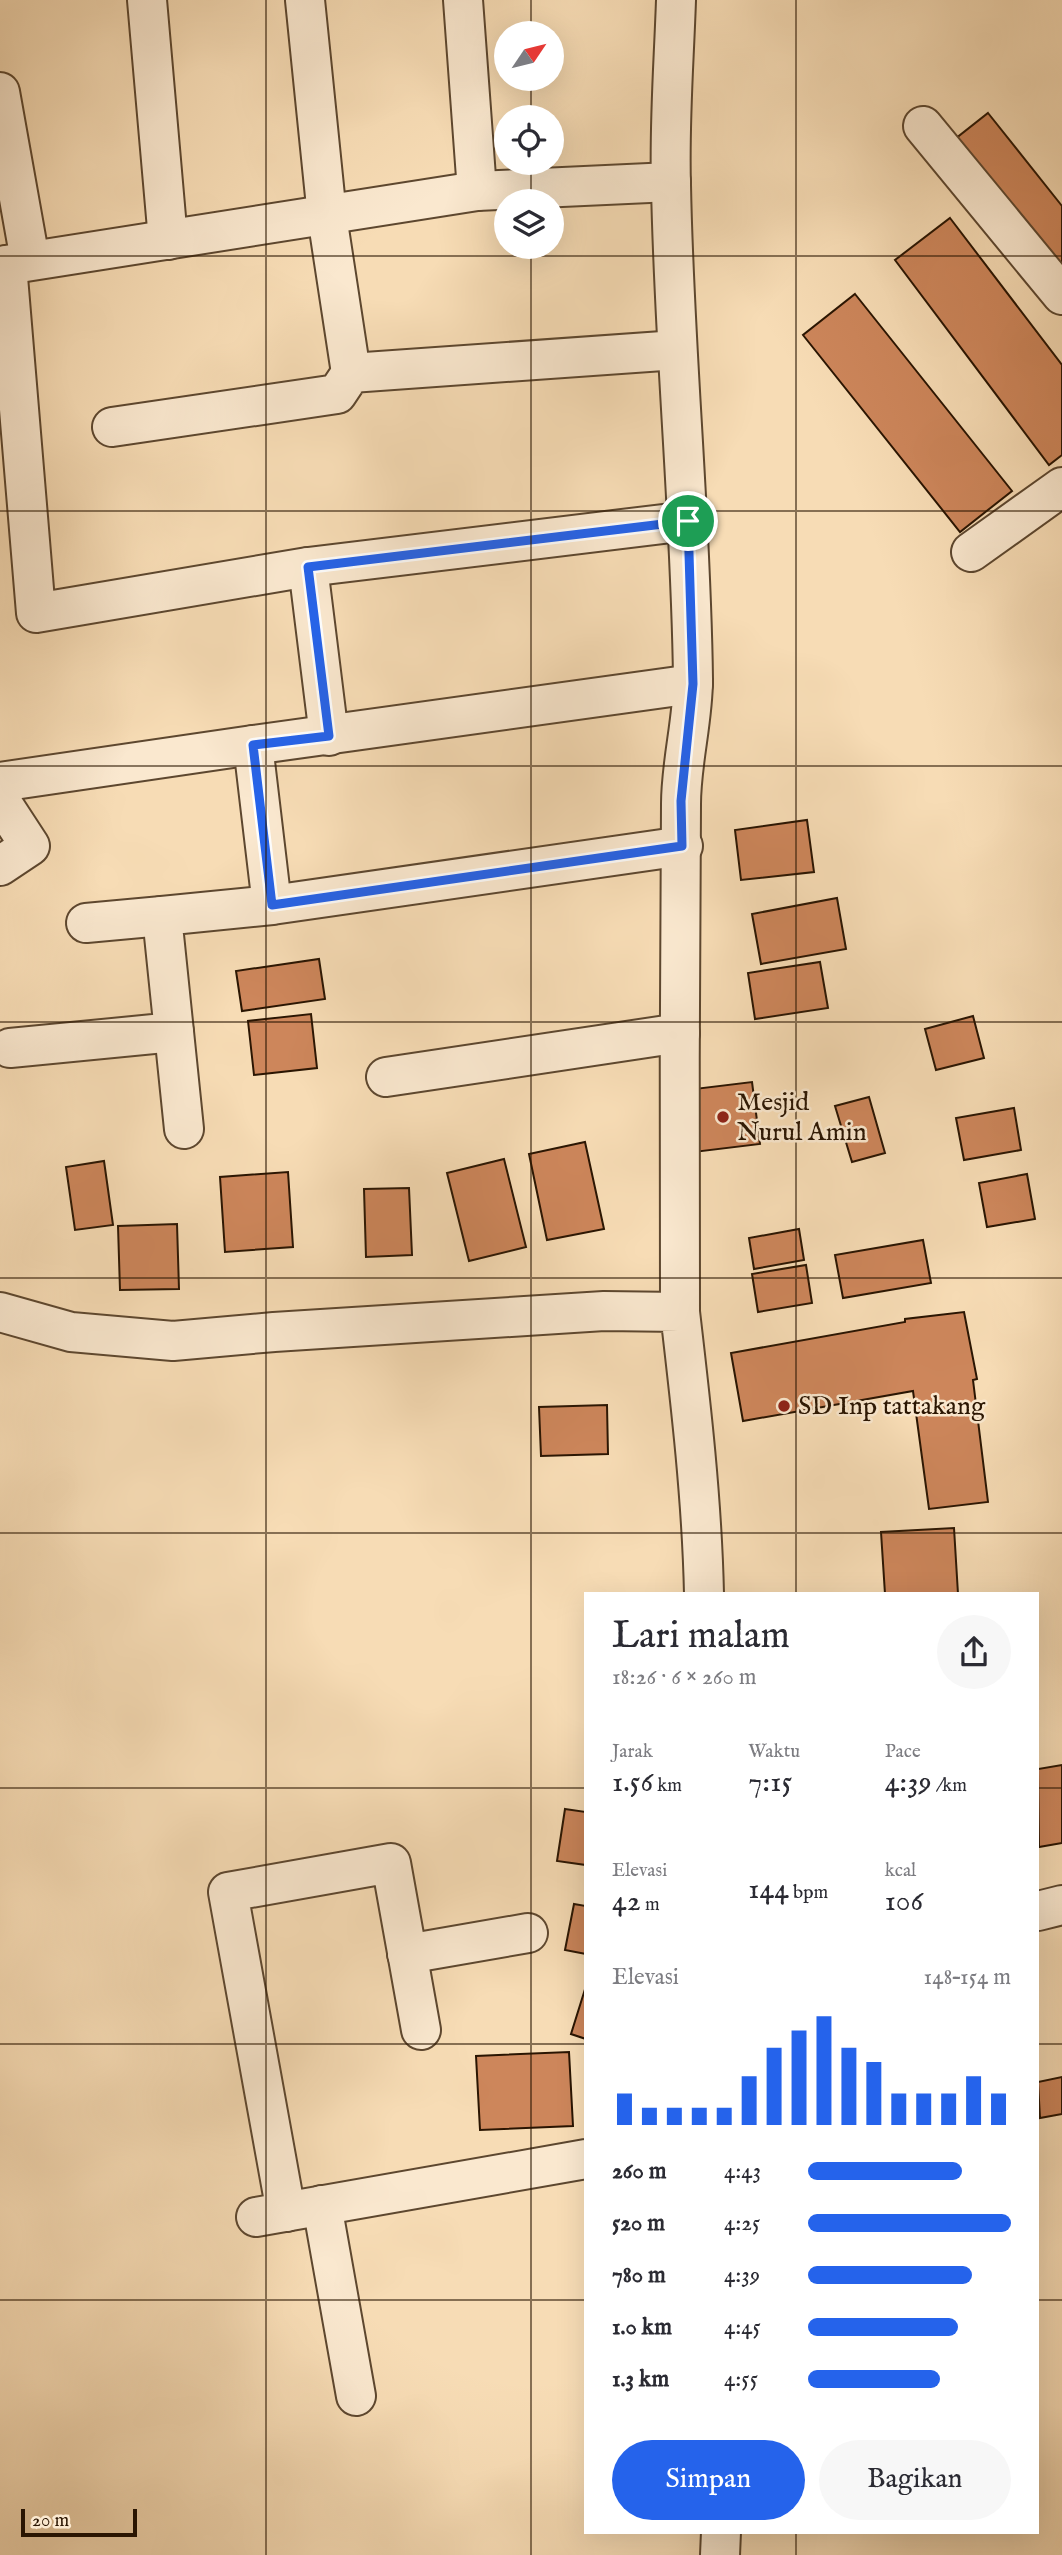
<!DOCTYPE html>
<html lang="id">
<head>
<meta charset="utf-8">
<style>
  :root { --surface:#fff; --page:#f7f7f7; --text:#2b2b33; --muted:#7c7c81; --accent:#2563eb }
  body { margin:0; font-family:"IM FELL English",serif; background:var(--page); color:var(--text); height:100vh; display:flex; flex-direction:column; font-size:26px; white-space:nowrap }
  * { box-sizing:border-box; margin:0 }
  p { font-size:23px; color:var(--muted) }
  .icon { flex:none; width:38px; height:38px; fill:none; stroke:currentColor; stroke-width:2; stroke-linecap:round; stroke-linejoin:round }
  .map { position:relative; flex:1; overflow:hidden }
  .details { position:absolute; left:584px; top:1592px; width:455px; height:942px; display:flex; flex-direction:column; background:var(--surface); border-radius:0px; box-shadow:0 7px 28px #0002 }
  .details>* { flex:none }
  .needle { width:46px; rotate:55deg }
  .buttons { position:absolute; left:494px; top:21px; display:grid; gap:14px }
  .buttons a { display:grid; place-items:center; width:70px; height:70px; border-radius:50%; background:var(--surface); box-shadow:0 7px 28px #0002; font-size:35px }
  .scale { position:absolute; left:21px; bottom:18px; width:116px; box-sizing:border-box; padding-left:7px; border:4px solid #2a1502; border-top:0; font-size:19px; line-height:24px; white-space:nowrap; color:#2a1502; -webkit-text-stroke:5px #fae8cf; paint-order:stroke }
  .pin { position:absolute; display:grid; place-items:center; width:60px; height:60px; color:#fff; margin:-30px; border:4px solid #fff; border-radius:50%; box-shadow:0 2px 7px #0007 }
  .round { display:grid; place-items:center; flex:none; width:74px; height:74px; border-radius:37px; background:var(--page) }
  .overview { display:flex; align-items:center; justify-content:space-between; height:119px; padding:0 28px }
  h1 { font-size:38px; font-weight:600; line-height:52px }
  .stats { display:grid; grid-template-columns:repeat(3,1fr); gap:10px; height:119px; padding:7px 28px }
  .stats div { display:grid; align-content:center }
  .stats b { font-size:30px; font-weight:600 }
  .stats small { font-size:19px; font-weight:400 }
  .stats p { font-size:19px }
  .chart { height:196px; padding:14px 28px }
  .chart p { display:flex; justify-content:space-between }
  .chart svg { width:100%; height:126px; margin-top:7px; stroke:var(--accent); stroke-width:6 }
  .cta { display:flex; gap:14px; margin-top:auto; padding:14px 28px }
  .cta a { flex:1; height:80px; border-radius:42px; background:var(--accent); color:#fff; font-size:28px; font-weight:600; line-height:80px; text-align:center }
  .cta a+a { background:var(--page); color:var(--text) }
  ul { padding:0 28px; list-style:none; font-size:23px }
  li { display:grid; grid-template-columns:112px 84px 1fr; align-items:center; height:52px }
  li i { height:18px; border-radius:9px; background:var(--accent) }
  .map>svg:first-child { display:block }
  .building { fill:#cd865b; stroke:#2a1502; stroke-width:2 }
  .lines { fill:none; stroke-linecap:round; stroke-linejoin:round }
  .minor-casing { stroke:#5d472f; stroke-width:42 }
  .minor { stroke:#fae8cf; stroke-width:38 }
  .route-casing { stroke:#fff; stroke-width:14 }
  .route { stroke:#2563eb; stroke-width:9 }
  .grid { fill:none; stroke:#2a1502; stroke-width:2; stroke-opacity:0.55 }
  .poi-dot { fill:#8f2418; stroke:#fae8cf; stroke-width:2.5 }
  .labels { text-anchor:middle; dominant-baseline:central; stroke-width:5; stroke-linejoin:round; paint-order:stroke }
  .poi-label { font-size:26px; fill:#2a1502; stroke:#fae8cf; text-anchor:start }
</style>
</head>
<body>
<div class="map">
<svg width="1062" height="2555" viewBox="0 0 1062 2555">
  <rect width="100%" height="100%" fill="#f7dcb5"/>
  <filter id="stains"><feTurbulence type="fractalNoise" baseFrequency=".00286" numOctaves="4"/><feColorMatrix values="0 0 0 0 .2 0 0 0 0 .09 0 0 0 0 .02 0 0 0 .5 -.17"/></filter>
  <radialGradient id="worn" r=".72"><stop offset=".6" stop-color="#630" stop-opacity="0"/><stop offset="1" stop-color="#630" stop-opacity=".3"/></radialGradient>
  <g class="building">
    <polygon points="988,113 1062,206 1062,283 950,143"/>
    <polygon points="950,218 1062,365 1062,455 1049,465 895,260"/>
    <polygon points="855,294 1012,491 960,532 803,335"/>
    <polygon points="807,820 814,872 741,880 735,830"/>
    <polygon points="837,898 846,949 761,964 752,914"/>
    <polygon points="319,959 325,999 242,1011 236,971"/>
    <polygon points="820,962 828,1008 755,1019 748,973"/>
    <polygon points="311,1014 317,1068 254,1075 248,1021"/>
    <polygon points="973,1016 984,1058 936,1070 925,1029"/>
    <polygon points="752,1082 760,1144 694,1152 686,1090"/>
    <polygon points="869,1097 885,1153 852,1162 835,1106"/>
    <polygon points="1014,1108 1021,1150 964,1160 956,1118"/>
    <polygon points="585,1142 604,1229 547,1240 529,1154"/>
    <polygon points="504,1159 526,1247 469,1261 447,1173"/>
    <polygon points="104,1161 113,1225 75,1230 66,1167"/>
    <polygon points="288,1172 293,1247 225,1252 220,1177"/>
    <polygon points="1027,1174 1035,1219 987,1227 979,1183"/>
    <polygon points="409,1188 412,1255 366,1257 364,1189"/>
    <polygon points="177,1224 179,1289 120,1290 118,1226"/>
    <polygon points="799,1229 804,1260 754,1269 749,1238"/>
    <polygon points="923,1240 931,1283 843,1298 835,1255"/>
    <polygon points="806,1265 812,1303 758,1312 752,1274"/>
    <polygon points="964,1312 977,1379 973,1380 988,1502 929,1509 913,1391 743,1421 731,1353 905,1322 905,1319"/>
    <polygon points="607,1405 608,1454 541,1456 539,1407"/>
    <polygon points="954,1528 958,1594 885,1594 881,1532"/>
    <polygon points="1062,1765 1062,1843 1039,1847 1038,1769"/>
    <polygon points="565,1809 586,1812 586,1865 557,1861"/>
    <polygon points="574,1904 586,1906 586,1954 565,1950"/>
    <polygon points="586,1986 586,2039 571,2034"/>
    <polygon points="569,2052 573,2126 480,2130 476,2056"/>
    <polygon points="1062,2077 1062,2114 1040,2118 1038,2082"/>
  </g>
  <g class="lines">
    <g class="minor-casing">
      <g id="minor">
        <polyline points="147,0 168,240"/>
        <polyline points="305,0 327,216 351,373"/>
        <polyline points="463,0 477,191"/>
        <path d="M676 0C674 61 669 123 671 185 674 350 691 514 693 679 693 721 681 762 681 804 680 973 679 1143 680 1312"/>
        <polyline points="0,92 30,260"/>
        <polyline points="923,126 1062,295"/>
        <polyline points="7,265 36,613 308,567 688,521"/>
        <polyline points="0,266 477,191 671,182"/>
        <polyline points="112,427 337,394 351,373 677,350"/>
        <polyline points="971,552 1062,487"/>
        <polyline points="308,567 329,736"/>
        <polyline points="0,782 253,745"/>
        <polyline points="0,800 30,846 0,866"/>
        <polyline points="272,905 253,745 693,684"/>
        <polyline points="86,923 162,916"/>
        <polyline points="174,1032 184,1129"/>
        <polyline points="10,1048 174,1032 162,916 272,905 683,846"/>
        <polyline points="386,1077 680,1033"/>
        <path d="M0 1312 71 1332 173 1341 274 1332 604 1311 680 1312C691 1406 702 1500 704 1594"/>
        <polyline points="1038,1911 1062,1905"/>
        <polyline points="407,1954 528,1933"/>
        <polyline points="322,2205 356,2396"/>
        <polyline points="286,2212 228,1892 391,1863 421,2030"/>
        <polyline points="256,2217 586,2159"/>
        <polyline points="720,2555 721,2532"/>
      </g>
    </g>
    <use href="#minor" class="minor"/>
  </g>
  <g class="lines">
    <g class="route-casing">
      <polygon id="route" points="688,521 693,684 681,801 682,846 272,905 253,745 329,736 308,567"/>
    </g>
    <use href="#route" class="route"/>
  </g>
  <path class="grid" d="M266 0V2555M531 0V33M796 0V1594M531 79V117M531 163V201M531 247V2555M0 256H1062M0 511H1062M0 766H1062M0 1022H1062M0 1278H1062M0 1533H1062M0 1788H586M1038 1788H1062M0 2044H586M1038 2044H1062M0 2300H586M1038 2300H1062M796 2532V2555"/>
  <g class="poi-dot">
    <circle cx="723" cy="1117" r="7"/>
    <circle cx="784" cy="1406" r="7"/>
  </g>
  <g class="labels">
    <g class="poi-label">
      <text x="737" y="1102">Mesjid<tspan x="737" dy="30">Nurul Amin</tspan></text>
      <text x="798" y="1406">SD Inp tattakang</text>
    </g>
  </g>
  <rect width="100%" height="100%" filter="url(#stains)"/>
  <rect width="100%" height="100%" fill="url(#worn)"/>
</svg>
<div class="buttons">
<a><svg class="needle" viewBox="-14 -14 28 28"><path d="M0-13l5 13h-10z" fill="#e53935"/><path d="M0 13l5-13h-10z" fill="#7c7c81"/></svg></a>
<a><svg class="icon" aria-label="locate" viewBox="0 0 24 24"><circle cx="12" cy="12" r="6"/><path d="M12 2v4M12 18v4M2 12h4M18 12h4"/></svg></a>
<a><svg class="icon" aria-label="layers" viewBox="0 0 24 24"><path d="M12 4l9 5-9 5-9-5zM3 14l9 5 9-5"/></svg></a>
</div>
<div class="scale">20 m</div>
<div class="pin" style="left:688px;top:521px;background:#1e9e55"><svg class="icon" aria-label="arrive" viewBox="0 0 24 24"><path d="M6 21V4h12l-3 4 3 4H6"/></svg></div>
<section class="details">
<div class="overview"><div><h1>Lari malam</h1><p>18:26 · 6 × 260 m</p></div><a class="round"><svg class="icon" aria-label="share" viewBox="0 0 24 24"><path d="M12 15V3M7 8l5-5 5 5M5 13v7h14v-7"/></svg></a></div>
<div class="stats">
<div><p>Jarak</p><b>1.56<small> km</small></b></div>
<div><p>Waktu</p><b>7:15</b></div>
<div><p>Pace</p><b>4:39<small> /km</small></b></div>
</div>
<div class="stats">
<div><p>Elevasi</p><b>42<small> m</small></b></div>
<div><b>144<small> bpm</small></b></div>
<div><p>kcal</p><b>106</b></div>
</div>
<div class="chart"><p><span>Elevasi</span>148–154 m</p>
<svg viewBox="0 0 160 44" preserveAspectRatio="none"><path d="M5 44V33M15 44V38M25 44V38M35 44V38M45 44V38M55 44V27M65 44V17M75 44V11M85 44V6M95 44V17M105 44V22M115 44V33M125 44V33M135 44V33M145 44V27M155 44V33"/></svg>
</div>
<ul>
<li><b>260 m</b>4:43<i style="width:76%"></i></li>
<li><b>520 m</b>4:25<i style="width:100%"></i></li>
<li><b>780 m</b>4:39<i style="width:81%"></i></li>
<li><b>1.0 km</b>4:45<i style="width:74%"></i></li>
<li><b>1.3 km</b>4:55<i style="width:65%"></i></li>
</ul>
<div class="cta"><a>Simpan</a><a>Bagikan</a></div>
</section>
</div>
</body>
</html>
